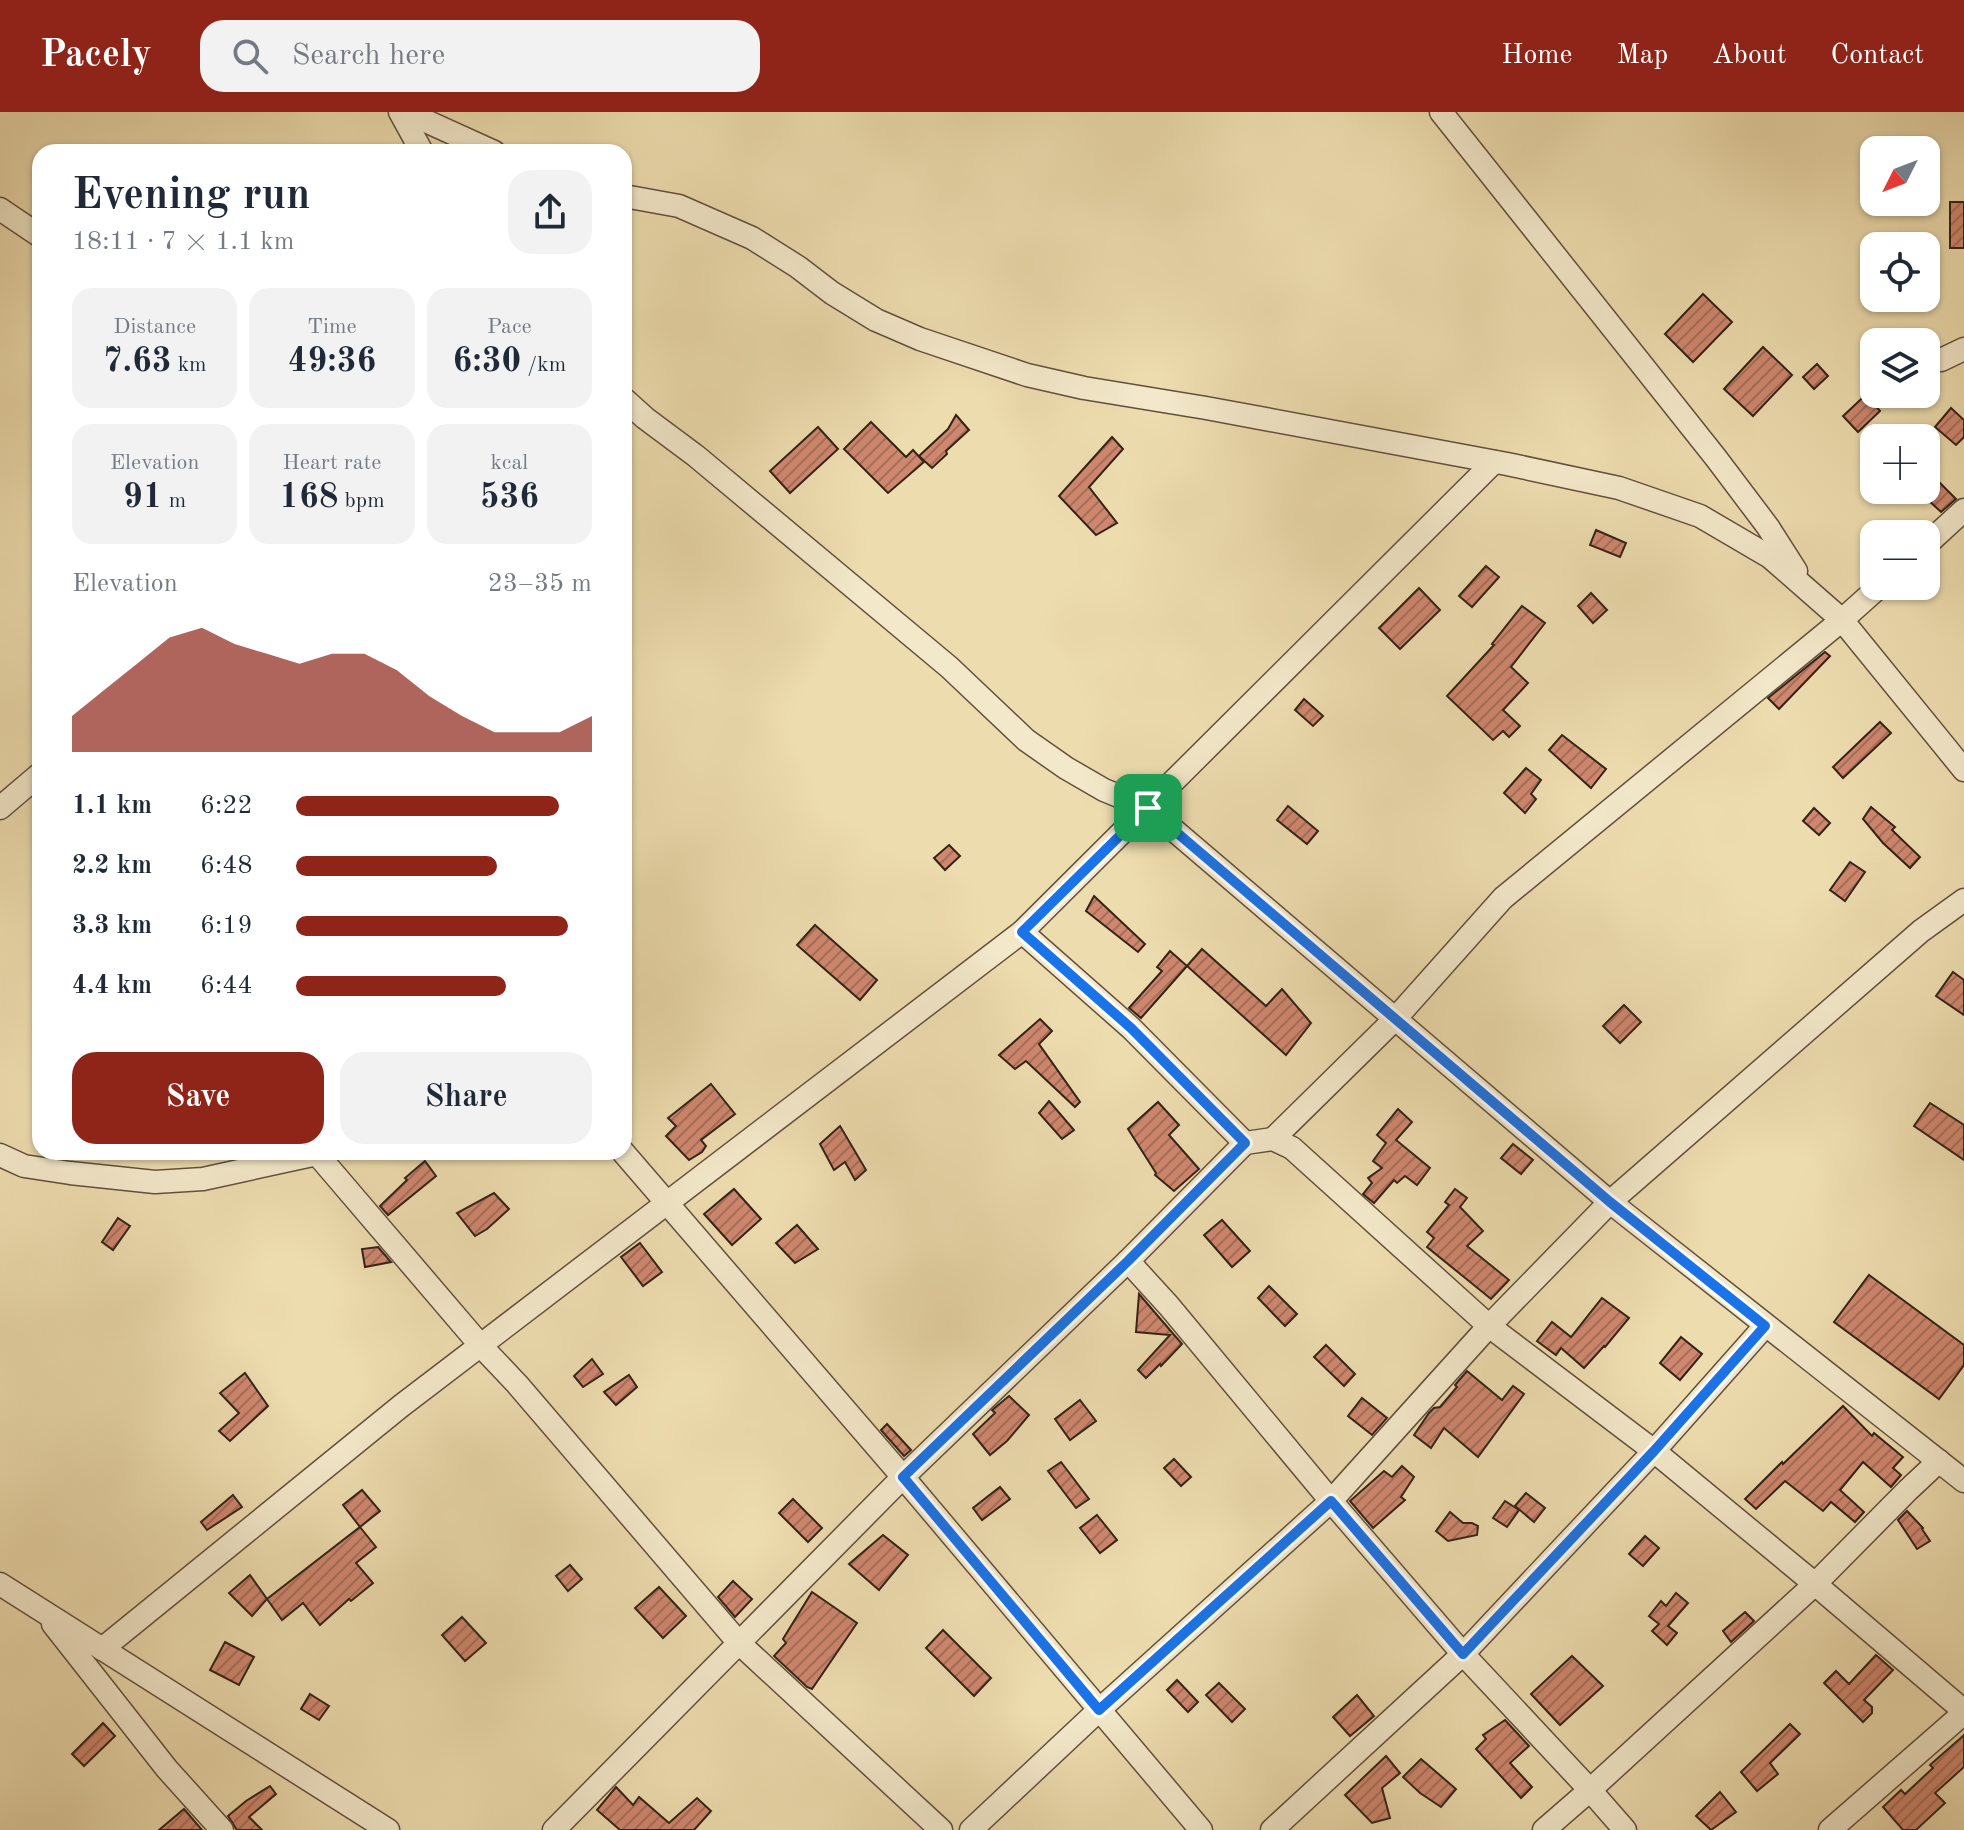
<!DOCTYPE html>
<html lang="en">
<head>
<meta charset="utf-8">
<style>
  :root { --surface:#fff; --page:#f2f2f3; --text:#1f2937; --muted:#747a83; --accent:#8f2418 }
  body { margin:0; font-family:"Old Standard TT",serif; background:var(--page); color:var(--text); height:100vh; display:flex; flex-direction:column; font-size:30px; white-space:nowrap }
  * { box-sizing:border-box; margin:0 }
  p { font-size:26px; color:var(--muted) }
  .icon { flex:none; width:44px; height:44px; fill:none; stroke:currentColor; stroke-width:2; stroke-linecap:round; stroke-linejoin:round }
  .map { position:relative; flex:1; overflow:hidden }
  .details { position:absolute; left:32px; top:32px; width:600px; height:1016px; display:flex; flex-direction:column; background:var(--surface); border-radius:24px; box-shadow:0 2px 6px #0004 }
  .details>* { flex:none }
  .needle { width:52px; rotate:228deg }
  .controls { position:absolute; left:1860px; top:24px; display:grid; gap:16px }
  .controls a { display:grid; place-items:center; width:80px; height:80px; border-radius:16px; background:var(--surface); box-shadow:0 2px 6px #0004; font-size:40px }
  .pin { position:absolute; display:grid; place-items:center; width:68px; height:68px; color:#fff; margin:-34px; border-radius:16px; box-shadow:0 4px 12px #0006 }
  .round { display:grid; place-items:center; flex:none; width:84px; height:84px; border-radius:24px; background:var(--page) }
  .summary { display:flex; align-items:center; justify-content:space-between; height:136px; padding:0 40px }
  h1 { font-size:44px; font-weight:700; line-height:60px }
  .stats { display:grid; grid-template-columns:repeat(3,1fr); gap:12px; height:136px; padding:8px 40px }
  .stats div { display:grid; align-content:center; border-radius:20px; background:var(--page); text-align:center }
  .stats b { font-size:34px; font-weight:700 }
  .stats small { font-size:22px; font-weight:400 }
  .stats p { font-size:22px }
  .chart { height:224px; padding:16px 40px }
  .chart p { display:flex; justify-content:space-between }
  .chart svg { width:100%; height:144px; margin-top:8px; fill:var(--accent); opacity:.7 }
  .button { display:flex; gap:16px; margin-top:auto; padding:16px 40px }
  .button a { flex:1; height:92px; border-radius:24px; background:var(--accent); color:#fff; font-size:32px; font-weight:700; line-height:92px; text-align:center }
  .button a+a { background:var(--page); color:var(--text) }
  ul { padding:0 40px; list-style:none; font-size:26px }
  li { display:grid; grid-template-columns:128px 96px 1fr; align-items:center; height:60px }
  li i { height:20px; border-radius:10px; background:var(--accent) }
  header { display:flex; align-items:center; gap:48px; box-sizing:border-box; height:112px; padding:0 40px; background:var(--accent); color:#fff }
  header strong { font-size:38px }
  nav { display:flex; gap:44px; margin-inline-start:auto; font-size:28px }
  .search { width:560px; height:72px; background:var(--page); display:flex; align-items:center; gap:20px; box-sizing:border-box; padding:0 28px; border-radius:24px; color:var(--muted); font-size:30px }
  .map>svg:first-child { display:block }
  .building { fill:url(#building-hatch); stroke:#342218; stroke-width:2 }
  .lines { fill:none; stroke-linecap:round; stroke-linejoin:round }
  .street-casing { stroke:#62503e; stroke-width:25 }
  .street { stroke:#f3e8ca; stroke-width:22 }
  .route-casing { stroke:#fff; stroke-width:16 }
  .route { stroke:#1a73e8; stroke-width:10 }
</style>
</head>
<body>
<header>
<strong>Pacely</strong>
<div class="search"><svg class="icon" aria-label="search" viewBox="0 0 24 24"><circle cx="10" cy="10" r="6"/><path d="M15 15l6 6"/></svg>Search here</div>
<nav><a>Home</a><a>Map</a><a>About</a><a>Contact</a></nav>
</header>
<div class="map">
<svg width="1964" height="1718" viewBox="0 0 1964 1718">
  <defs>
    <pattern id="building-hatch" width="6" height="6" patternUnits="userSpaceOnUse" patternTransform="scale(2)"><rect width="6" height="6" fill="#cf876e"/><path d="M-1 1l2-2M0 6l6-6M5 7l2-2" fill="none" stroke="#a96e59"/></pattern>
  </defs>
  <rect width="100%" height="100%" fill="#eddcae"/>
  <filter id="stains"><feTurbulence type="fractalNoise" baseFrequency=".0025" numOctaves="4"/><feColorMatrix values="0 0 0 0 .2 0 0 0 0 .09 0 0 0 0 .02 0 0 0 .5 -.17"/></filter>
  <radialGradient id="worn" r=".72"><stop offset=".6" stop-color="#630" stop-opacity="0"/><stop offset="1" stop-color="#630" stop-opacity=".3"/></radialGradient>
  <g class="building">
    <rect x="1950" y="90" width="14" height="46"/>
    <polygon points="1703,182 1732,210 1693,250 1665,222"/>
    <polygon points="1763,235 1792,263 1753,304 1724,277"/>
    <polygon points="1817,252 1828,264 1814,277 1803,265"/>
    <polygon points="1874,275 1874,292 1880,299 1858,320 1843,304"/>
    <polygon points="1951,296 1964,308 1964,325 1956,333 1935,315"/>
    <polygon points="956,303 969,318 946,339 947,342 932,356 919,344 948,317"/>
    <polygon points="871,310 906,345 913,338 924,350 888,381 844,337"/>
    <polygon points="818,315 838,337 790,381 770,359"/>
    <polygon points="1112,325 1123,337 1089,375 1117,411 1096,423 1059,384"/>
    <polygon points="1926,357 1956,387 1941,400 1926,386"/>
    <polygon points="1596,418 1626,431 1620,445 1590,433"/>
    <polygon points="1486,454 1499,465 1472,495 1459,484"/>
    <polygon points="1419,476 1440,498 1400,537 1379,516"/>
    <polygon points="1591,481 1607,498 1593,511 1578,494"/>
    <polygon points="1522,494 1545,511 1511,555 1528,571 1503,598 1520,614 1509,625 1503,619 1493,628 1447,584 1494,533 1492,532"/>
    <polygon points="1825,540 1830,544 1779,597 1768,586"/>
    <polygon points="1304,587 1323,604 1313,614 1295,598"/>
    <polygon points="1880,610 1891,621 1843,666 1833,655"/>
    <polygon points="1562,623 1606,657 1591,676 1549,638"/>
    <polygon points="1526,656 1541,668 1531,682 1536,687 1525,701 1504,681"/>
    <polygon points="1288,694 1318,719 1307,732 1277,708"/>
    <polygon points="1871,695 1895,715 1892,718 1920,745 1910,756 1883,731 1863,707"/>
    <polygon points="1814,696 1830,711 1819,723 1803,709"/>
    <polygon points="949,733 960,744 945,758 934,746"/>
    <polygon points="1850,750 1865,760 1845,789 1830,778"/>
    <polygon points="1094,784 1145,832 1138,840 1086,799"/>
    <polygon points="815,813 877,868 860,888 797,833"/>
    <polygon points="1202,837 1266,894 1282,877 1311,911 1286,943 1187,854"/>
    <polygon points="1170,839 1187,854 1141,906 1129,896 1162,859 1157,855"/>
    <polygon points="1953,860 1964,868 1964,903 1936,884"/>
    <polygon points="1624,893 1641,910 1620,931 1603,914"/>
    <polygon points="1040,907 1052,919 1039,932 1080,990 1075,995 1026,949 1015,957 999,943"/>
    <polygon points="711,972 735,1002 701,1028 706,1034 702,1040 689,1048 666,1024 676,1014 668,1006"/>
    <polygon points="1049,989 1074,1018 1062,1027 1039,1001"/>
    <polygon points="1158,990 1179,1013 1169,1023 1199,1057 1174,1079 1155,1063 1156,1061 1128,1017"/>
    <polygon points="1930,991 1964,1013 1964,1048 1914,1014"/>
    <polygon points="1398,997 1412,1010 1396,1028 1430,1056 1417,1073 1405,1064 1397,1071 1394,1068 1374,1091 1363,1082 1372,1071 1368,1066 1382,1056 1373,1049 1386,1031 1377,1023"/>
    <polygon points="840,1014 866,1058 855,1068 845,1050 834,1058 820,1032"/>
    <polygon points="1513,1032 1533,1048 1521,1062 1501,1046"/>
    <polygon points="425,1049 436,1064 388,1103 380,1094 407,1068 405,1066"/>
    <polygon points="734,1077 761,1107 732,1133 704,1102"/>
    <polygon points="1455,1077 1467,1086 1460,1095 1483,1119 1467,1134 1509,1168 1491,1187 1427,1135 1434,1126 1427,1120 1449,1093 1445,1090"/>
    <polygon points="494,1081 509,1097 487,1117 475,1124 457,1101"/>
    <polygon points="118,1106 130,1114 113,1138 102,1130"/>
    <polygon points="1222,1108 1250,1139 1232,1155 1204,1123"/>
    <polygon points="797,1113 818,1137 795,1151 776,1131"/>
    <polygon points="640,1131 662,1160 643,1174 621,1145"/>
    <polygon points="378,1135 391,1150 365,1155 362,1137"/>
    <polygon points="1869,1163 1964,1233 1964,1253 1939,1287 1834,1210"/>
    <polygon points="1269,1174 1297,1202 1285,1214 1258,1186"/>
    <polygon points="1139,1182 1182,1232 1161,1254 1160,1252 1146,1266 1138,1258 1170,1223 1136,1220"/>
    <polygon points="1602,1186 1629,1206 1605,1235 1604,1234 1584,1256 1561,1236 1556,1243 1537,1229 1552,1210 1571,1225"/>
    <polygon points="1681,1225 1702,1242 1680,1268 1660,1251"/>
    <polygon points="1326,1233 1355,1262 1344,1274 1314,1245"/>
    <polygon points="592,1247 603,1262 583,1275 574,1264"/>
    <polygon points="1467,1259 1502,1288 1513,1274 1524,1282 1478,1345 1444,1316 1431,1336 1414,1323 1429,1301 1434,1296 1440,1295 1457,1275 1455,1273"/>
    <polygon points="245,1261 268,1294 230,1329 219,1319 239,1301 220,1281"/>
    <polygon points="629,1263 637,1275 616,1293 604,1280"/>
    <polygon points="1009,1284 1029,1303 1007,1329 990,1343 973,1322 995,1301 992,1298"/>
    <polygon points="1362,1286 1387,1306 1372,1323 1348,1304"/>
    <polygon points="1080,1288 1096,1309 1070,1328 1055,1307"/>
    <polygon points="1843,1294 1872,1324 1874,1321 1903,1345 1893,1356 1901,1363 1891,1375 1863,1350 1840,1378 1864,1400 1855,1410 1831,1390 1823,1399 1785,1369 1756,1397 1745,1387 1782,1350 1783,1352"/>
    <polygon points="887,1312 911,1338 904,1344 881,1318"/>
    <polygon points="1174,1347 1191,1365 1181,1374 1164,1356"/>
    <polygon points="1061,1350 1089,1387 1076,1396 1048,1359"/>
    <polygon points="1402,1354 1414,1365 1401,1385 1405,1388 1373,1416 1350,1389 1384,1359 1392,1365"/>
    <polygon points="1000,1375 1010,1387 982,1408 973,1396"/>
    <polygon points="362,1378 380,1399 360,1415 343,1393"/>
    <polygon points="1526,1381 1545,1396 1534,1410 1515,1394"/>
    <polygon points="233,1383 242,1395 207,1418 201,1410"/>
    <polygon points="793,1387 822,1416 808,1430 779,1401"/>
    <polygon points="1505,1389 1519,1398 1507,1415 1493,1406"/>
    <polygon points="1907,1399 1923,1416 1922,1417 1930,1429 1917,1437 1898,1408"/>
    <polygon points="1450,1400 1463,1411 1472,1411 1478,1414 1477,1423 1448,1429 1436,1419"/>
    <polygon points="1097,1403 1117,1428 1100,1441 1080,1416"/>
    <polygon points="360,1415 376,1435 356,1451 373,1471 351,1489 349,1487 320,1513 303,1491 282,1508 267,1487"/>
    <polygon points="883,1423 908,1443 879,1478 849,1452"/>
    <polygon points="1645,1424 1659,1436 1643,1454 1629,1442"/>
    <polygon points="570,1453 582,1467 568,1479 556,1464"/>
    <polygon points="250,1463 267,1487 252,1504 229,1481"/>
    <polygon points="733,1469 752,1487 735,1505 718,1485"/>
    <polygon points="659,1475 686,1504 663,1526 635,1496"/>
    <polygon points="812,1480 857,1511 812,1577 807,1575 774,1544 786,1531 783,1527"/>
    <polygon points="1676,1481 1688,1491 1668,1514 1677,1521 1667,1533 1652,1519 1659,1512 1649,1504 1661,1489 1666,1494"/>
    <polygon points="1745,1500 1754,1509 1731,1530 1723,1519"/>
    <polygon points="462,1505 486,1531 465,1549 442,1523"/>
    <polygon points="943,1518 991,1566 974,1584 926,1536"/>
    <polygon points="225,1530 254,1545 239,1573 210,1558"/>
    <polygon points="1876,1543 1893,1558 1864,1588 1872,1595 1872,1601 1863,1610 1824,1571 1836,1559 1849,1572"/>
    <polygon points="1572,1544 1603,1574 1560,1613 1531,1582"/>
    <polygon points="1177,1568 1198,1590 1188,1600 1167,1578"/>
    <polygon points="1219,1571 1245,1597 1232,1610 1206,1583"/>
    <polygon points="310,1582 329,1594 319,1608 301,1597"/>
    <polygon points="1357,1583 1374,1604 1350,1624 1333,1605"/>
    <polygon points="1505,1608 1529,1634 1510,1651 1532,1675 1521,1686 1476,1637 1486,1627 1483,1623"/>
    <polygon points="103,1611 115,1624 84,1654 72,1642"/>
    <polygon points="1790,1612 1800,1622 1770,1651 1778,1662 1757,1679 1741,1660"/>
    <polygon points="1964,1623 1964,1655 1935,1681 1945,1691 1916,1718 1903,1718 1883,1695 1901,1678 1905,1682 1933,1656 1930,1653"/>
    <polygon points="1386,1644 1400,1661 1382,1676 1390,1706 1372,1711 1345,1683"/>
    <polygon points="1421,1647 1456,1677 1441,1695 1420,1681 1403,1665"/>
    <polygon points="270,1674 276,1682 249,1705 262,1718 237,1718 228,1704 246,1689"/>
    <polygon points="616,1675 633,1693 639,1685 669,1711 697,1686 711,1699 694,1718 620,1718 597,1698"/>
    <polygon points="1720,1680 1736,1700 1711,1718 1696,1704"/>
    <polygon points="184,1697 202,1718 159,1718"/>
  </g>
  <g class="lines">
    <g class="street-casing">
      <g id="street">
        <polyline points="400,0 422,40"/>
        <polyline points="406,0 494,40"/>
        <polyline points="1441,0 1716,346 1768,415 1796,459"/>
        <polyline points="624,84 679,94 752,126 798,155 832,181 876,208 920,227 1027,263 1084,276 1206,296 1507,352 1619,376 1700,404 1770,445 1842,508 1964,658"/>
        <polyline points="0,97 40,124"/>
        <polyline points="1941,248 1964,237"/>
        <polyline points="624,287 645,306 696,344 949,555 1026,628 1066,656 1104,678 1148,696 1610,1090 1964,1369"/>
        <polyline points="1494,350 1022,820 1131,916 1245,1031 1273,1027 1292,1036 1489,1214 1654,1339 1815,1472 1964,1599"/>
        <polyline points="1926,433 1964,398"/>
        <polyline points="0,696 40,662"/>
        <polyline points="1273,1027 1395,907 1503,786 1842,508 1880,474"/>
        <polyline points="623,1040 903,1365 1201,1718"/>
        <polyline points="317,1042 481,1234 517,1272 739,1531 941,1718"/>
        <polyline points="0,1043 24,1054 70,1061 155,1070 203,1067 317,1042 316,1040"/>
        <polyline points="1128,1149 1169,1194 1331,1389 1463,1542 1590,1678 1625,1718"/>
        <polyline points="0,1472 388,1718"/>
        <polyline points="53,1512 167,1657 222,1718"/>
        <polyline points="102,1537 401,1294 1022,820"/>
        <polyline points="554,1718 903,1365 1128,1149 1245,1031"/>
        <polyline points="971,1718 1099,1598 1331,1389 1489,1214 1610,1090 1921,819 1964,788"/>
        <polyline points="1272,1718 1463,1542 1654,1339 1765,1214"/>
        <polyline points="1544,1718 1590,1678 1815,1472 1908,1378 1939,1349"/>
        <polyline points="1830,1718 1964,1601"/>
      </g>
    </g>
    <use href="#street" class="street"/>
  </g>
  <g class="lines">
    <g class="route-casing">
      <polygon id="route" points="1148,696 1610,1090 1765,1214 1654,1339 1463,1542 1331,1389 1099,1598 903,1365 1128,1149 1245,1031 1131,916 1022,820"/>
    </g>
    <use href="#route" class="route"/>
  </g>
  <rect width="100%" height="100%" filter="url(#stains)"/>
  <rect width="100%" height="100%" fill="url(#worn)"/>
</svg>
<div class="controls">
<a><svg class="needle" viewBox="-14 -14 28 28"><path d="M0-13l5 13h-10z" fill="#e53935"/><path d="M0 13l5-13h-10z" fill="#747a83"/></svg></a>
<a><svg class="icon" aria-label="locate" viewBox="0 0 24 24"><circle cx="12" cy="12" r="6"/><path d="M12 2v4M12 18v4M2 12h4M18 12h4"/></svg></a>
<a><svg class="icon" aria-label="layers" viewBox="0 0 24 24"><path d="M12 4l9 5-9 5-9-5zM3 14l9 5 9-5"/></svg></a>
<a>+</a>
<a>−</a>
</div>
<div class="pin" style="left:1148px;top:696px;background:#1e9e55"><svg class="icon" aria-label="arrive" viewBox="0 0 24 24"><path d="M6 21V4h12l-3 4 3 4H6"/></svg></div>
<section class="details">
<div class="summary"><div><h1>Evening run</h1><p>18:11 · 7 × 1.1 km</p></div><a class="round"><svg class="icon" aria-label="share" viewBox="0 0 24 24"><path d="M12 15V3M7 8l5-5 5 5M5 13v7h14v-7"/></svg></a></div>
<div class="stats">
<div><p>Distance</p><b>7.63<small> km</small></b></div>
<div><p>Time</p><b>49:36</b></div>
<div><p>Pace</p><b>6:30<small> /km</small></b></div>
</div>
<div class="stats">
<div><p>Elevation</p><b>91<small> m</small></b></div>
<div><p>Heart rate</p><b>168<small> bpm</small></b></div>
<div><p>kcal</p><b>536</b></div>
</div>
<div class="chart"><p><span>Elevation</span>23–35 m</p>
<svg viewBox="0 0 160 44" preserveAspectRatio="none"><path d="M0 44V33L10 25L20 17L30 9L40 6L50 11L60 14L70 17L80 14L90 14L100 19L110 27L120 33L130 38L140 38L150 38L160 33V44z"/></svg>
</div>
<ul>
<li><b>1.1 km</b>6:22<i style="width:89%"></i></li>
<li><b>2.2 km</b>6:48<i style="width:68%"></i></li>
<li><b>3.3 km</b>6:19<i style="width:92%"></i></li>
<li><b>4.4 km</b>6:44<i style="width:71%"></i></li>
</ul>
<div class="button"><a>Save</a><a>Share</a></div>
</section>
</div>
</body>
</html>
